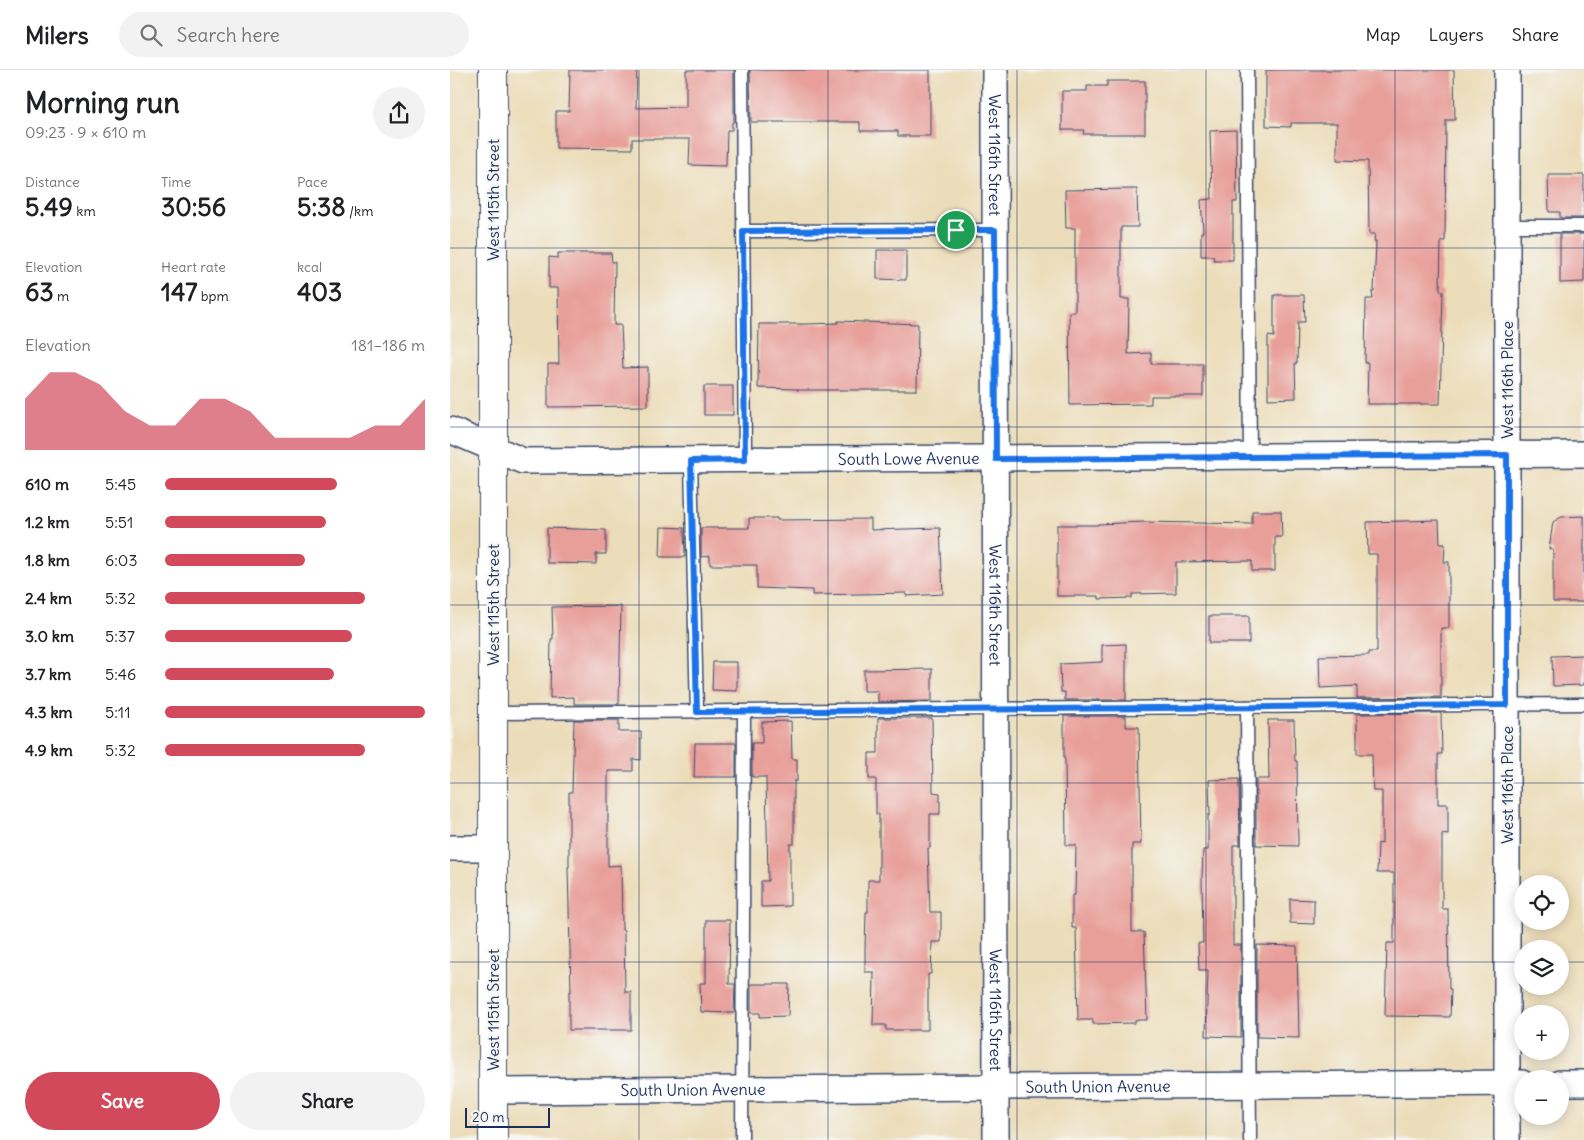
<!DOCTYPE html>
<html lang="en">
<head>
<meta charset="utf-8">
<style>
  :root { --surface:#fff; --page:#f2f2f2; --text:#202124; --muted:#757577; --line:#e0e0e0; --accent:#d1495b }
  body { margin:0; font-family:Delius,sans-serif; background:var(--page); color:var(--text); height:100vh; display:flex; flex-direction:column; font-size:19px; white-space:nowrap }
  * { box-sizing:border-box; margin:0 }
  p { font-size:16px; color:var(--muted) }
  .icon { flex:none; width:28px; height:28px; fill:none; stroke:currentColor; stroke-width:2; stroke-linecap:round; stroke-linejoin:round }
  .map { position:relative; flex:1; overflow:hidden }
  .panel { display:flex; flex-direction:column; background:var(--surface); width:450px }
  .panel>* { flex:none }
  .controls { position:absolute; left:1064px; top:805px; display:grid; gap:10px }
  .controls a { display:grid; place-items:center; width:55px; height:55px; border-radius:50%; background:var(--surface); box-shadow:0 2px 12px #0003; font-size:25px }
  .scale { position:absolute; left:15px; bottom:12px; width:85px; box-sizing:border-box; padding-left:5px; border:2px solid #1b2f5e; border-top:0; font-size:14px; line-height:18px; white-space:nowrap; color:#1b2f5e; -webkit-text-stroke:4px #f6f6f2; paint-order:stroke }
  .pin { position:absolute; display:grid; place-items:center; width:42px; height:42px; color:#fff; margin:-21px; border:2px solid #fff; border-radius:50%; box-shadow:0 1px 5px #0007 }
  .round { display:grid; place-items:center; flex:none; width:52px; height:52px; border-radius:26px; background:var(--page) }
  .headline { display:flex; align-items:center; justify-content:space-between; height:85px; padding:0 25px }
  h1 { font-size:28px; font-weight:700; line-height:38px }
  .stats { display:grid; grid-template-columns:repeat(3,1fr); gap:8px; height:85px; padding:5px 25px }
  .stats div { display:grid; align-content:center }
  .stats b { font-size:25px; font-weight:700 }
  .stats small { font-size:14px; font-weight:400 }
  .stats p { font-size:14px }
  .chart { height:140px; padding:10px 25px }
  .chart p { display:flex; justify-content:space-between }
  .chart svg { width:100%; height:90px; margin-top:5px; fill:var(--accent); opacity:.7 }
  .button { display:flex; gap:10px; margin-top:auto; padding:10px 25px }
  .button a { flex:1; height:58px; border-radius:30px; background:var(--accent); color:#fff; font-size:20px; font-weight:700; line-height:58px; text-align:center }
  .button a+a { background:var(--page); color:var(--text) }
  ul { padding:0 25px; list-style:none; font-size:16px }
  li { display:grid; grid-template-columns:80px 60px 1fr; align-items:center; height:38px }
  li i { height:12px; border-radius:6px; background:var(--accent) }
  header { display:flex; align-items:center; gap:30px; box-sizing:border-box; height:70px; padding:0 25px; background:var(--surface); border-bottom:1px solid var(--line) }
  header strong { font-size:24px }
  nav { display:flex; gap:28px; margin-inline-start:auto; font-size:18px }
  .search { width:350px; height:45px; background:var(--page); display:flex; align-items:center; gap:12px; box-sizing:border-box; padding:0 18px; border-radius:28px; color:var(--muted); font-size:19px }
  main { display:flex; flex:1; min-height:0 }
  .map>svg:first-child { display:block }
  .building { fill:#e89f9a }
  .lines { fill:none; stroke-linecap:round; stroke-linejoin:round }
  .service-casing { stroke:#3a496c; stroke-width:15 }
  .minor-casing { stroke:#3a496c; stroke-width:28 }
  .tertiary-casing { stroke:#3a496c; stroke-width:30 }
  .service { stroke:#fff; stroke-width:12 }
  .minor { stroke:#fff; stroke-width:25 }
  .tertiary { stroke:#fff; stroke-width:28 }
  .route-casing { stroke:#fff; stroke-width:10 }
  .route { stroke:#1a73e8; stroke-width:6 }
  .grid { fill:none; stroke:#1b2f5e; stroke-width:1; stroke-opacity:0.55 }
  .labels { text-anchor:middle; dominant-baseline:central; stroke-width:4.5; stroke-linejoin:round; paint-order:stroke }
  .street-label { font-size:16px; fill:#1b2f5e; stroke:#f6f6f2 }
</style>
</head>
<body>
<header>
<strong>Milers</strong>
<div class="search"><svg class="icon" aria-label="search" viewBox="0 0 24 24"><circle cx="10" cy="10" r="6"/><path d="M15 15l6 6"/></svg>Search here</div>
<nav><a>Map</a><a>Layers</a><a>Share</a></nav>
</header>
<main>
<section class="panel">
<div class="headline"><div><h1>Morning run</h1><p>09:23 · 9 × 610 m</p></div><a class="round"><svg class="icon" aria-label="share" viewBox="0 0 24 24"><path d="M12 15V3M7 8l5-5 5 5M5 13v7h14v-7"/></svg></a></div>
<div class="stats">
<div><p>Distance</p><b>5.49<small> km</small></b></div>
<div><p>Time</p><b>30:56</b></div>
<div><p>Pace</p><b>5:38<small> /km</small></b></div>
</div>
<div class="stats">
<div><p>Elevation</p><b>63<small> m</small></b></div>
<div><p>Heart rate</p><b>147<small> bpm</small></b></div>
<div><p>kcal</p><b>403</b></div>
</div>
<div class="chart"><p><span>Elevation</span>181–186 m</p>
<svg viewBox="0 0 160 44" preserveAspectRatio="none"><path d="M0 44V19L10 6L20 6L30 12L40 25L50 32L60 32L70 19L80 19L90 25L100 38L110 38L120 38L130 38L140 32L150 32L160 19V44z"/></svg>
</div>
<ul>
<li><b>610 m</b>5:45<i style="width:66%"></i></li>
<li><b>1.2 km</b>5:51<i style="width:62%"></i></li>
<li><b>1.8 km</b>6:03<i style="width:54%"></i></li>
<li><b>2.4 km</b>5:32<i style="width:77%"></i></li>
<li><b>3.0 km</b>5:37<i style="width:72%"></i></li>
<li><b>3.7 km</b>5:46<i style="width:65%"></i></li>
<li><b>4.3 km</b>5:11<i style="width:100%"></i></li>
<li><b>4.9 km</b>5:32<i style="width:77%"></i></li>
</ul>
<div class="button"><a>Save</a><a>Share</a></div>
</section>
<div class="map">
<svg width="1134" height="1070" viewBox="0 0 1134 1070">
  <rect width="100%" height="100%" fill="#f6f6f2"/>
  <filter id="ink" filterUnits="userSpaceOnUse"><feTurbulence type="fractalNoise" baseFrequency=".02" numOctaves="2"/><feDisplacementMap in="SourceGraphic" scale="10" xChannelSelector="R" yChannelSelector="G"/><feConvolveMatrix kernelMatrix="1 2 1 2 8 2 1 2 1" color-interpolation-filters="sRGB"/></filter>
  <filter id="wash" filterUnits="userSpaceOnUse"><feTurbulence type="fractalNoise" baseFrequency=".0096" numOctaves="4" result="noise"/><feDisplacementMap in="SourceGraphic" scale="20" xChannelSelector="R" yChannelSelector="G"/><feGaussianBlur stdDeviation="1.12" result="paint"/><feColorMatrix in="noise" values="0 0 0 0 0 0 0 0 0 0 0 0 0 0 0 0 0 1.4 0 .05"/><feComposite in="paint" operator="in"/></filter>
  <g filter="url(#wash)">
    <rect width="100%" height="100%" fill="#ecddba"/>
    <g id="blocks">
      <g class="building">
        <polygon points="120,0 187,0 186,38 236,37 236,0 284,0 284,52 282,52 282,60 277,60 276,96 239,95 240,69 182,69 182,79 106,78 106,41 119,41"/>
        <polygon points="300,0 480,0 480,66 448,66 448,61 410,61 410,52 301,52"/>
        <polygon points="816,0 1004,0 1005,50 996,50 995,171 991,171 990,221 993,221 990,334 917,334 918,293 915,293 916,229 923,229 922,222 924,222 926,171 924,171 925,164 919,164 918,91 887,90 887,53 841,53 841,57 816,56"/>
        <polygon points="657,11 695,11 695,64 633,64 634,60 612,60 612,21 637,21 637,16 657,16"/>
        <polygon points="786,60 787,132 783,132 783,190 764,190 763,186 751,186 751,162 753,162 751,130 762,129 760,61"/>
        <polygon points="1098,105 1134,105 1134,148 1110,148 1110,142 1099,142"/>
        <polygon points="687,119 688,157 671,157 671,229 679,229 678,284 701,283 701,294 753,294 753,326 701,326 701,334 620,335 619,242 625,242 625,158 616,158 615,120"/>
        <polygon points="1110,164 1134,164 1134,212 1110,213"/>
        <polygon points="427,180 456,180 456,210 427,209"/>
        <polygon points="108,183 161,183 162,192 165,192 164,255 171,255 173,298 198,297 198,336 98,337 98,294 109,294 108,218 99,218 99,187 108,188"/>
        <polygon points="824,225 854,225 855,252 848,252 847,293 845,293 846,328 818,329 818,266 824,267"/>
        <polygon points="388,251 468,254 467,320 347,320 347,319 308,318 309,254 358,254 388,253"/>
        <rect x="254" y="316" width="29" height="29"/>
        <polygon points="802,441 831,441 832,467 825,467 825,501 802,501 802,491 726,492 726,523 682,524 682,528 649,529 649,526 607,526 607,455 648,455 648,454 694,452 802,454"/>
        <polygon points="1134,446 1134,532 1103,532 1103,480 1099,479 1103,452 1111,447"/>
        <polygon points="299,448 327,448 327,450 421,449 421,460 490,458 493,524 456,526 456,523 362,525 362,520 307,518 307,495 260,495 260,486 251,487 251,458 299,458"/>
        <polygon points="989,450 990,474 995,474 994,492 999,492 999,558 991,558 991,627 907,628 907,616 870,618 869,586 919,585 919,582 927,582 927,484 918,484 917,452"/>
        <polygon points="211,457 234,458 235,487 210,487"/>
        <polygon points="97,458 156,460 156,484 146,484 146,494 97,493"/>
        <polygon points="171,536 169,634 124,634 124,627 100,628 101,569 103,569 102,537"/>
        <rect x="759" y="546" width="40" height="27"/>
        <polygon points="676,574 676,630 615,630 615,622 611,622 610,594 652,592 652,575"/>
        <polygon points="1134,585 1134,615 1103,616 1102,586"/>
        <polygon points="263,592 287,592 287,621 262,620"/>
        <polygon points="482,599 482,631 428,632 428,621 414,621 414,600"/>
        <polygon points="991,643 992,684 988,684 988,734 998,734 998,765 992,764 992,839 998,839 999,919 1001,919 1000,947 935,946 937,873 944,873 944,803 927,803 928,773 932,774 932,721 923,721 922,684 907,684 907,644"/>
        <polygon points="614,646 676,646 676,657 689,657 691,774 682,774 682,862 694,862 697,950 685,950 685,953 643,954 643,950 628,950 626,858 622,858 622,825 625,825 626,775 616,775 615,689 614,689"/>
        <polygon points="428,648 482,648 483,722 490,723 490,744 480,744 480,778 478,778 480,842 491,842 491,872 482,872 481,904 478,904 478,960 436,960 436,955 423,955 424,902 415,902 415,879 416,842 418,842 418,810 429,810 429,744 426,744 426,709 419,709 419,683 428,683"/>
        <polygon points="124,650 169,650 169,662 191,662 191,690 183,689 183,701 158,701 158,796 171,795 172,860 174,860 175,922 181,922 181,960 119,960 119,922 121,922 118,797 119,797 119,722 122,722"/>
        <polygon points="818,650 844,650 845,691 847,691 848,776 806,775 806,709 819,709"/>
        <polygon points="341,651 342,689 347,689 347,711 344,711 344,774 340,774 340,836 311,837 311,811 318,811 316,707 302,707 302,673 312,673 312,652"/>
        <polygon points="245,673 286,673 286,707 244,707"/>
        <polygon points="789,709 790,775 783,775 783,875 791,875 791,967 756,966 758,900 749,900 748,873 753,873 752,808 753,780 758,780 758,745 760,745 759,710"/>
        <polygon points="840,829 864,830 864,854 840,853"/>
        <polygon points="256,850 280,850 279,914 285,914 284,943 251,942 250,913 256,913"/>
        <polygon points="807,875 847,876 849,968 807,967"/>
        <polygon points="301,914 339,914 338,946 310,947 310,943 301,943"/>
      </g>
    </g>
  </g>
  <g filter="url(#ink)">
    <use href="#blocks" fill-opacity="0" stroke="#3a496c" stroke-width="1"/>
    <g class="lines">
      <g class="service-casing">
        <g id="service">
          <polyline points="292,0 295,390"/>
          <polyline points="797,0 800,387"/>
          <polyline points="1057,156 1134,156"/>
          <polyline points="293,161 545,160"/>
          <polyline points="241,391 247,642"/>
          <polyline points="797,637 800,1070"/>
          <polyline points="43,643 1134,634"/>
          <polyline points="292,1070 294,642"/>
        </g>
      </g>
      <g class="minor-casing">
        <g id="minor">
          <path id="s1" d="M545 0 546 1070"/>
          <polyline points="1057,0 1057,1070"/>
          <path id="s2" d="M0 360 73 391 1134 384"/>
          <polyline points="0,778 43,778"/>
          <polyline points="1110,1013 1134,1013"/>
          <path id="s3" d="M43 1021 1072 1013"/>
        </g>
      </g>
      <g class="tertiary-casing">
        <polyline id="tertiary" points="43,0 43,1070"/>
      </g>
      <use href="#service" class="service"/>
      <use href="#minor" class="minor"/>
      <use href="#tertiary" class="tertiary"/>
    </g>
  </g>
  <g class="lines" filter="url(#ink)">
    <g class="route-casing">
      <polygon id="route" points="506,160 545,160 546,389 1057,385 1057,635 247,642 241,391 295,390 293,161"/>
    </g>
    <use href="#route" class="route"/>
  </g>
  <path class="grid" d="M189 0V1070M378 0V1070M567 0V1070M756 0V1070M945 0V1070M0 178H1134M0 357H1134M0 535H1134M0 713H1134M0 892H1072M1110 892H1134"/>
  <g class="labels">
    <g class="street-label">
      <text stroke="none"><textPath href="#s1" startOffset="85">West 116th Street</textPath></text>
      <text transform="translate(43 130) rotate(-90)">West 115th Street</text>
      <text transform="translate(1057 310) rotate(-90)">West 116th Place</text>
      <text stroke="none"><textPath href="#s2" startOffset="465">South Lowe Avenue</textPath></text>
      <text transform="translate(43 535) rotate(-90)">West 115th Street</text>
      <text stroke="none"><textPath href="#s1" startOffset="535">West 116th Street</textPath></text>
      <text transform="translate(1057 715) rotate(-90)">West 116th Place</text>
      <text transform="translate(43 940) rotate(-90)">West 115th Street</text>
      <text stroke="none"><textPath href="#s1" startOffset="940">West 116th Street</textPath></text>
      <text stroke="none"><textPath href="#s3" startOffset="605">South Union Avenue</textPath></text>
      <text stroke="none"><textPath href="#s3" startOffset="200">South Union Avenue</textPath></text>
    </g>
  </g>
</svg>
<div class="controls">
<a><svg class="icon" aria-label="locate" viewBox="0 0 24 24"><circle cx="12" cy="12" r="6"/><path d="M12 2v4M12 18v4M2 12h4M18 12h4"/></svg></a>
<a><svg class="icon" aria-label="layers" viewBox="0 0 24 24"><path d="M12 4l9 5-9 5-9-5zM3 14l9 5 9-5"/></svg></a>
<a>+</a>
<a>−</a>
</div>
<div class="scale">20 m</div>
<div class="pin" style="left:506px;top:160px;background:#1e9e55"><svg class="icon" aria-label="arrive" viewBox="0 0 24 24"><path d="M6 21V4h12l-3 4 3 4H6"/></svg></div>
</div>
</main>
</body>
</html>
